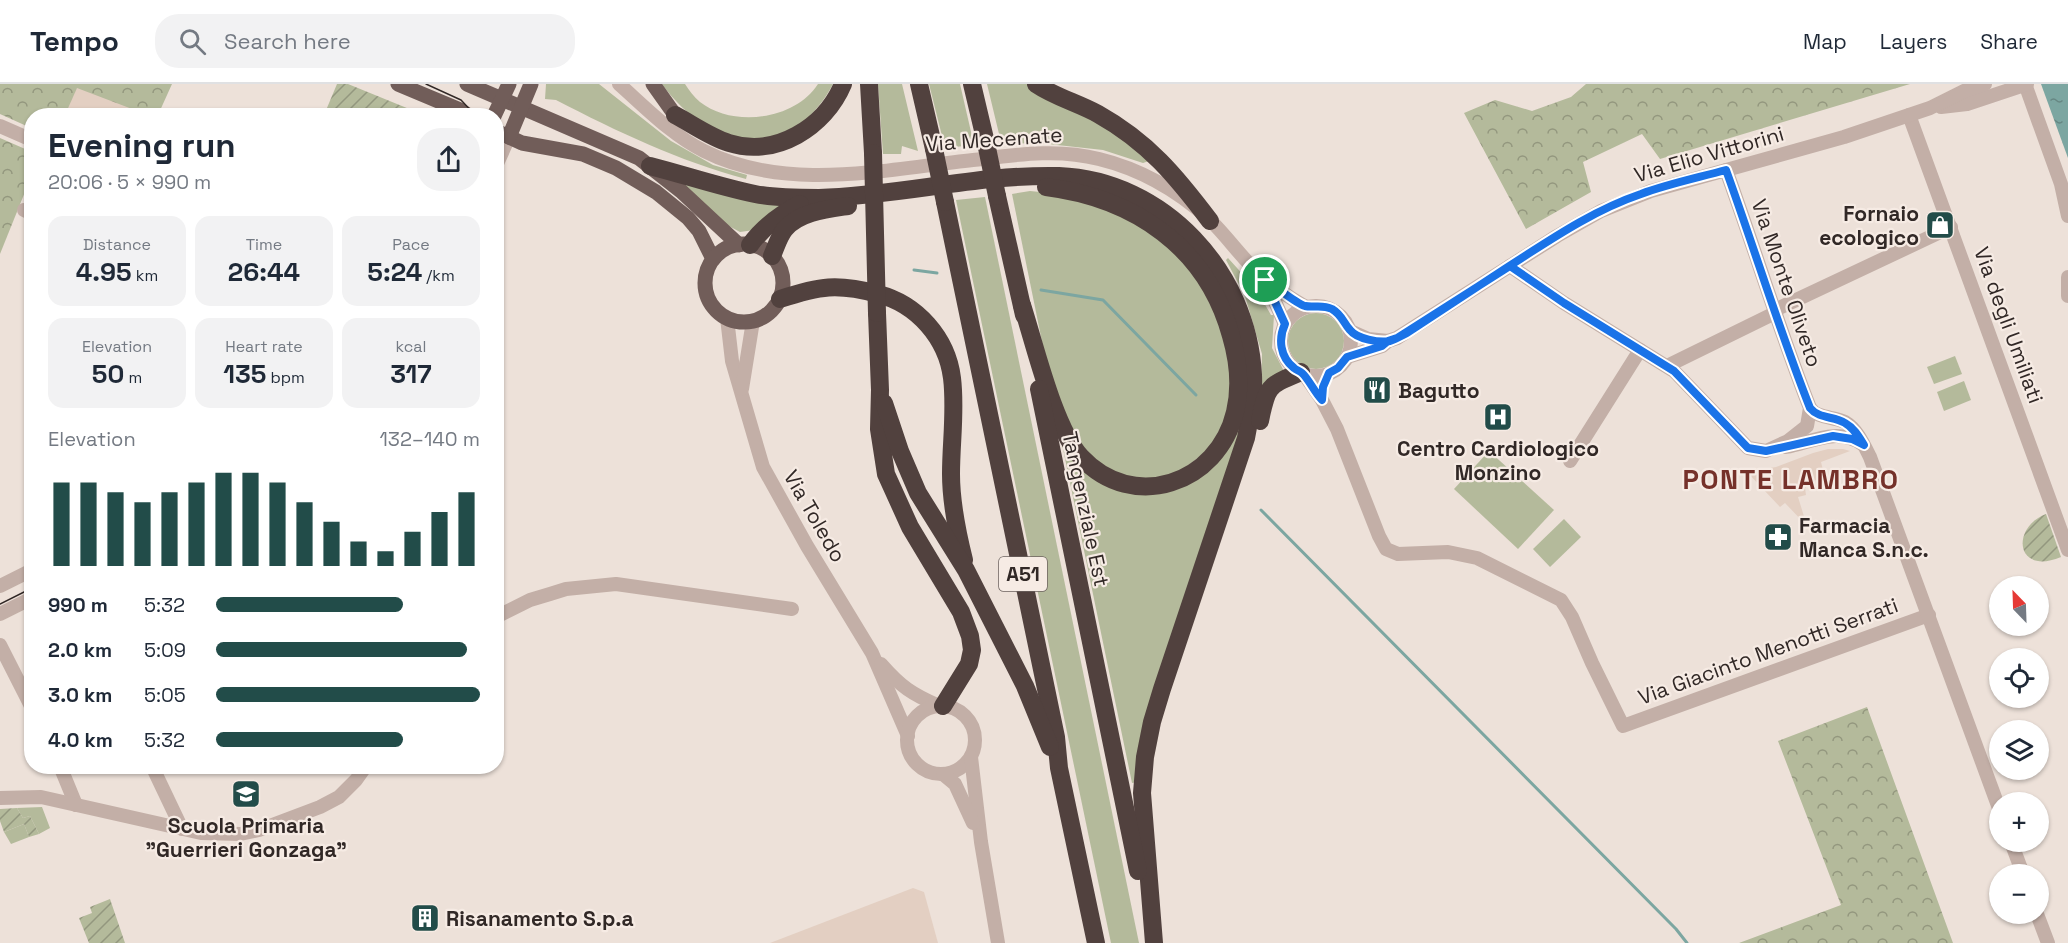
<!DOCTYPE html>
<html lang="en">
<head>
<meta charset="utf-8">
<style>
  :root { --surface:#fff; --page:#f2f2f3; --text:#1f2937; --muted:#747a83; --line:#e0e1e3; --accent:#224c49 }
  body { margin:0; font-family:"Space Grotesk",sans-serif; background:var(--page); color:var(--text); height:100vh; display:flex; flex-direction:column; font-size:22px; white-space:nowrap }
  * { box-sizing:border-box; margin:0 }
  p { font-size:20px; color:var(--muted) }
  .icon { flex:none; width:33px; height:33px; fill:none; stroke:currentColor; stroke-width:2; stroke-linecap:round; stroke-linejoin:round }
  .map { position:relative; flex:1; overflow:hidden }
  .side { position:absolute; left:24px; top:24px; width:480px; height:666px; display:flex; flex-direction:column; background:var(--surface); border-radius:24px; box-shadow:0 2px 4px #0004 }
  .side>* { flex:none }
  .needle { width:39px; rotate:337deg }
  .fabs { position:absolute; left:1989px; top:492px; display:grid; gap:12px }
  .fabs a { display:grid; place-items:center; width:60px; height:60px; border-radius:50%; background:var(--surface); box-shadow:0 2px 4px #0004; font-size:30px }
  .pin { position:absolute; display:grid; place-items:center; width:51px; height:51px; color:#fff; margin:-26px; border:3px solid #fff; border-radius:50%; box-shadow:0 2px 6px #0007 }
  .round { display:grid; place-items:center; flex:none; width:63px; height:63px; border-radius:24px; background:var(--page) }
  .head { display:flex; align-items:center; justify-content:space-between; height:102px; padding:0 24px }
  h1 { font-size:33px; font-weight:700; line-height:45px }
  .stats { display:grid; grid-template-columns:repeat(3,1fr); gap:9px; height:102px; padding:6px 24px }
  .stats div { display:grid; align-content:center; border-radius:15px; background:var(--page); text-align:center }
  .stats b { font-size:26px; font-weight:700 }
  .stats small { font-size:16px; font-weight:400 }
  .stats p { font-size:16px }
  .chart { height:168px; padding:12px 24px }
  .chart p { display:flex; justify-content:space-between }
  .chart svg { width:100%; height:108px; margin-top:6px; stroke:var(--accent); stroke-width:6 }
  ul { padding:0 24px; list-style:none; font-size:20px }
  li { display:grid; grid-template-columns:96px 72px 1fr; align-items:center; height:45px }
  li i { height:15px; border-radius:8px; background:var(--accent) }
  header { display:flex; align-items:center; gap:36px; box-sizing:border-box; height:84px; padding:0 30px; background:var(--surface); border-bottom:2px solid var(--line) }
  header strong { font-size:28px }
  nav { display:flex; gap:33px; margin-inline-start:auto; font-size:21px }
  .search { width:420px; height:54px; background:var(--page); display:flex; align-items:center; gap:15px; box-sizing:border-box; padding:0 21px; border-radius:24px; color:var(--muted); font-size:22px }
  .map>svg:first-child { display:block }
  .grass { fill:#b4ba9b }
  .forest { fill:url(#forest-crowns) }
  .garden { fill:url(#garden-furrows) }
  .plaza { fill:#e3cfc2 }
  .water { fill:url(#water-ripples) }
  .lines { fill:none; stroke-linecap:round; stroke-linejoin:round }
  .stream { stroke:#7ca6a1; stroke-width:3 }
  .minor { stroke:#c3afa7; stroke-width:14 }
  .major { stroke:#715d59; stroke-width:15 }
  .highway { stroke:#51413e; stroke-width:18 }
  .tram { stroke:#312826; stroke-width:1.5 }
  .highway-bridge { stroke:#51413e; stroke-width:18 }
  .route-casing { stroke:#fff; stroke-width:12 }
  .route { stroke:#1a73e8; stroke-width:8 }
  .labels { text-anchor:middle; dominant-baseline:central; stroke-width:4.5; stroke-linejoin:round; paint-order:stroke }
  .shield { fill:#f6ebe4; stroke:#6c625f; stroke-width:1.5 }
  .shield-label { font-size:20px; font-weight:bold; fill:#312826 }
  .street-label { font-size:21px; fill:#312826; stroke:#f6ebe4 }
  .poi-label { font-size:21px; font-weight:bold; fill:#312826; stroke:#f6ebe4; text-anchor:start }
  .district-label { font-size:27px; font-weight:bold; letter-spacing:1.5px; fill:#75312a; stroke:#f6ebe4 }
</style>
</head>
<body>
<header>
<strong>Tempo</strong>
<div class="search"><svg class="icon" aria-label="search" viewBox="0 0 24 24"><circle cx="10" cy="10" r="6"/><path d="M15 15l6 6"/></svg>Search here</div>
<nav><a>Map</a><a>Layers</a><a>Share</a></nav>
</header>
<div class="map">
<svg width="2068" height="859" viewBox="0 0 2068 859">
  <defs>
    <pattern id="forest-crowns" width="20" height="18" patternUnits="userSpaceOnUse" patternTransform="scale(1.5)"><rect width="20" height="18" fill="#b4ba9b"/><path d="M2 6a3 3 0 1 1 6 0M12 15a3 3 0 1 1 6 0" fill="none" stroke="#93977e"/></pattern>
    <pattern id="garden-furrows" width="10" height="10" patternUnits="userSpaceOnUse" patternTransform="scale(1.5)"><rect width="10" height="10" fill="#b4ba9b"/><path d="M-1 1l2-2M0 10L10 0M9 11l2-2" fill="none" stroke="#93977e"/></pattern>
    <pattern id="water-ripples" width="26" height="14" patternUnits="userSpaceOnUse" patternTransform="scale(1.5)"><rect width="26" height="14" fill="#7ca6a1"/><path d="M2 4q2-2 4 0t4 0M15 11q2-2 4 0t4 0" fill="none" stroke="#668783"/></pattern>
  </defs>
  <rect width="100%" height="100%" fill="#ede1d9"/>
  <g class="grass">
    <path d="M546 0H599L671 57 713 81 747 91 746 95C679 77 618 48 556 16L545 15Z"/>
    <path d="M662 0H685C689 6 694 13 700 18 733 44 795 36 818 0H833C791 80 710 67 662 0Z"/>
    <polygon points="878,0 902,0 918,67 902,62 901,70 883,70"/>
    <polygon points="929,0 960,0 974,61 945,64"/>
    <polygon points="987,0 1028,0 1109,43 1152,76 1143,79 1103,66 1048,60 1008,59 1000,54"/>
    <polygon points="672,90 787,121 754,146 740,148 727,141"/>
    <path d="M1041 99C1052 99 1063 98 1073 99 1144 110 1206 158 1233 224 1249 264 1247 310 1240 351L1153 607 1144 641 1137 698 1132 699 1061 355 1063 354C1072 366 1080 380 1091 390 1145 433 1222 395 1238 333 1246 302 1241 268 1230 238 1214 192 1186 156 1145 130 1132 122 1118 114 1104 110 1083 104 1062 102 1041 99Z"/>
    <polygon points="1030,107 1070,111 1125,130 1184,174 1219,233 1233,295 1228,338 1209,365 1176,391 1140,398 1099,382 1073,350 1050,297 1012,110"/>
    <polygon points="985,113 1139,859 1111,859 956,116"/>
    <polygon points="1228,174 1256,205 1271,231 1274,231 1272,264 1285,289 1261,310 1262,270 1245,212 1226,176"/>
    <circle cx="1316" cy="257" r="28"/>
    <polygon points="1955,272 1962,290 1934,300 1927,283"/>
    <polygon points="1964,297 1971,316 1944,327 1937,308"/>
    <polygon points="1489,367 1554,426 1518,465 1454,405"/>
    <polygon points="1564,435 1581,453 1550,483 1533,465"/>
    <polygon points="42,723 50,744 39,750 30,732 23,734 17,724"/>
    <polygon points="24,740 29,753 11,760 4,748"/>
  </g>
  <g class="forest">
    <polygon points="0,0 172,0 158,31 32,32 31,44 0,30"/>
    <polygon points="1586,0 1910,0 1660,75 1642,50 1583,78 1591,108 1526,145 1464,29 1495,16 1532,27 1571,13"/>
    <polygon points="0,54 32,68 31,93 0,170"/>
    <polygon points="1867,623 1953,859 1739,859 1841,821 1778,657"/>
  </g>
  <g class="garden">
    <polygon points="337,0 348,0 424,31 324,31"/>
    <path d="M2046 430 2061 473C2016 492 2010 444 2046 430Z"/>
    <polygon points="17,724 23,734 30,732 39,750 29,753 24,740 4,748 0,737 0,725"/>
    <polygon points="110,815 125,859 89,859 79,834 92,829 90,823"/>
  </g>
  <g class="plaza">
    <polygon points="77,4 140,28 139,31 65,31"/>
    <polygon points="1828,365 1843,365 1850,367 1821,378 1824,390 1805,404 1806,411 1798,413 1807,442 1785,419 1780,423 1747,388 1776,383 1813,369"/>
    <polygon points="913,804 924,808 938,859 770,859"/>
  </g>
  <polygon class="water" points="2041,0 2068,0 2068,74"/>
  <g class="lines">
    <g class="stream">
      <polyline points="914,186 937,189"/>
      <polyline points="1041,206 1103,216 1196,311"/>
      <polyline points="1261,426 1676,845 1687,859"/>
    </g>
    <g class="minor">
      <path d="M619 0C646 24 672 51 704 67 787 109 886 85 973 76 1015 71 1057 64 1099 75 1140 85 1178 107 1209 135 1229 154 1244 178 1265 195 1275 204 1295 217 1306 223"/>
      <polyline points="2025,0 2061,100 2068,132"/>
      <polyline points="1941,23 1967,20 2027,0"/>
      <polyline points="1909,31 2068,466"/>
      <polyline points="0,42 32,56"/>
      <polyline points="496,82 509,53"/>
      <polyline points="24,126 32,130"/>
      <path d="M1510 182 1564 219 1674 287 1748 364 1766 367 1788 357 1807 342 1810 324C1779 246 1755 165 1726 86"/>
      <polyline points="2068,193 2068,212"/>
      <polyline points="1265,196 1285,240"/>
      <circle cx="1316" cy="257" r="35"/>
      <polyline points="1775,226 1951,143"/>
      <polyline points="727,234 732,277 763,383 807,462 872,569 908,652"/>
      <polyline points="1350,247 1368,255 1388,257"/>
      <polyline points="1347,273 1382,262 1388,257 1397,254 1557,152 1601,127 1651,107 1844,53 1930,24 1964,7 1985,0"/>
      <polyline points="1667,282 1775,229"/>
      <polyline points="1304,290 1322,316 1337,345 1379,452 1386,465 1398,470 1448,468 1477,474 1561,516 1572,533 1592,579 1623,642 1929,531"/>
      <polyline points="742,305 753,237"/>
      <path d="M1810 324C1818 335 1833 332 1845 338 1857 345 1864 361 1870 373L2000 727"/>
      <path d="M1786 363C1812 358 1837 343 1862 360"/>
      <polyline points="1570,377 1640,266"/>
      <polyline points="0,502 32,486"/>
      <polyline points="0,530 32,514"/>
      <polyline points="496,533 530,516 550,510 566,505 616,500 792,525"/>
      <polyline points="0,561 32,624"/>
      <path d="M881 580C901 603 912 610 939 622"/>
      <circle cx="941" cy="656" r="34"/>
      <polyline points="971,673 981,758 998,859"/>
      <polyline points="60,682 76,721"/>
      <polyline points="152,682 182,745"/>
      <polyline points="943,690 955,700 973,739"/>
      <polyline points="0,714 41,713 201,749 240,750 259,746 320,723 339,713 356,696 366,682"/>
      <polyline points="2011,758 2023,790"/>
      <polyline points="2037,830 2048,859"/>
    </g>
    <g class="major">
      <polyline points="398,0 460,26 469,32"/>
      <polyline points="467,0 639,74 681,107 739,161"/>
      <polyline points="653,0 675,31"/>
      <polyline points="494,32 509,0"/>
      <polyline points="496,47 522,59 583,70 616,84 656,108 688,134 699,147 713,175"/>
      <polyline points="509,53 531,0"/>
      <circle cx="744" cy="199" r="39"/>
    </g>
    <g class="highway">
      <polyline points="869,0 873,69"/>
      <polyline points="919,0 934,65"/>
      <polyline points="972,0 986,59"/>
      <path d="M1036 0C1055 13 1078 19 1098 30 1148 58 1176 92 1210 137"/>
      <path d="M675 31C692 40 710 53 729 59 776 74 825 43 843 0"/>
      <path d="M650 82C685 91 720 103 755 110 775 114 799 114 819 114 899 112 979 90 1059 92 1164 96 1248 188 1253 291 1254 312 1250 333 1246 354L1162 605 1152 638 1145 673 1142 709 1154 859"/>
      <polyline points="997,112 1024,231"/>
      <polyline points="945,118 1056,653 1059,684 1096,859"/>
      <path d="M750 161C762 144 781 130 800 120"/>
      <path d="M772 172C776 163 779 152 785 145 799 128 828 125 848 122"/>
      <path d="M780 215C820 202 837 199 878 210 917 220 947 254 952 294 956 326 951 358 951 390 951 419 957 448 964 476"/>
      <path d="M1022 221C1035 261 1054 344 1081 373 1133 429 1218 400 1235 328 1241 303 1238 276 1231 252 1207 163 1134 114 1046 103"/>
      <polyline points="877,229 880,306 879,345 886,390 910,443 961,528 970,552 972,566 969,580 943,622"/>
      <polyline points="1039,305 1138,787"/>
      <polyline points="884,319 900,367 918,409 966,486 1025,602 1050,663"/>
      <path d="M1260 337C1267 301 1268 302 1301 288"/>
    </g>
    <g class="tram">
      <polyline points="426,0 461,16 476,32"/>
      <polyline points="0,520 32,504"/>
    </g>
    <g class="highway-bridge">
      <polyline points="986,59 997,112"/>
      <polyline points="934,65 945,118"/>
      <polyline points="873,69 877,229"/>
    </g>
  </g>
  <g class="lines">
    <g class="route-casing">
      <path id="route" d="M1265 196 1285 240C1278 255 1280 273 1294 284 1296 286 1300 287 1302 289 1308 294 1315 309 1322 316L1323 303 1329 289 1338 284 1347 273 1382 262 1388 257 1397 254 1510 182 1564 219 1674 287 1748 364 1766 367 1833 352 1852 355 1864 361C1859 353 1854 344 1845 339 1834 332 1819 335 1810 324 1779 246 1755 166 1726 86 1697 94 1668 100 1641 110 1591 127 1547 158 1503 186L1407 249C1401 252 1396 255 1390 257 1379 259 1357 255 1350 246 1343 238 1342 231 1332 225 1322 220 1313 224 1305 222 1295 219 1276 202 1265 196"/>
    </g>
    <use href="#route" class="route"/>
  </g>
  <defs>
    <g id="shop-square" transform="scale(1.5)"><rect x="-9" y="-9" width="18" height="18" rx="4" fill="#224c49" stroke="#f6ebe4"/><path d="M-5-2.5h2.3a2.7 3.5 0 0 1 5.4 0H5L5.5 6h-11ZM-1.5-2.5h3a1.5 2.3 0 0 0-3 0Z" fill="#fff"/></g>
    <g id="restaurant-square" transform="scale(1.5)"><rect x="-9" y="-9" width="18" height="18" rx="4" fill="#224c49" stroke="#f6ebe4"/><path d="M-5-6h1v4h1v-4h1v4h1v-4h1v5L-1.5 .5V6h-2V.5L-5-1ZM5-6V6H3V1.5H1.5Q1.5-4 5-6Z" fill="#fff"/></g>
    <g id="hospital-square" transform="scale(1.5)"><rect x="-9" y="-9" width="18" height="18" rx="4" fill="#224c49" stroke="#f6ebe4"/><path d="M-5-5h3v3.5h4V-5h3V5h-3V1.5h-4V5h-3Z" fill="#fff"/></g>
    <g id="pharmacy-square" transform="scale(1.5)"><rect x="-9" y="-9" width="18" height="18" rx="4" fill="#224c49" stroke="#f6ebe4"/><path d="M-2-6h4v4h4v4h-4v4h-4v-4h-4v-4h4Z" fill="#fff"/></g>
    <g id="school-square" transform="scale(1.5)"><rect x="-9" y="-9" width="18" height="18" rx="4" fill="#224c49" stroke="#f6ebe4"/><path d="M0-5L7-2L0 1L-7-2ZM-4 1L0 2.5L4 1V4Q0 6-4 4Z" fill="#fff"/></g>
    <g id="building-square" transform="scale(1.5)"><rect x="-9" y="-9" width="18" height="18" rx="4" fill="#224c49" stroke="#f6ebe4"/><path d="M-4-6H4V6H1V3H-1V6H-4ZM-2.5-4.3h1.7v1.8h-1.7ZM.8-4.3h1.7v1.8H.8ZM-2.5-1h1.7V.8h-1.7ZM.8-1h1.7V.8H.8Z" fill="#fff"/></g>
  </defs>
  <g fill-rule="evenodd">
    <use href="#shop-square" x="1940" y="141"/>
    <use href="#restaurant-square" x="1377" y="306"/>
    <use href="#hospital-square" x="1498" y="333"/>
    <use href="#pharmacy-square" x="1778" y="453"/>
    <use href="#school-square" x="246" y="710"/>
    <use href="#building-square" x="425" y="834"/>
  </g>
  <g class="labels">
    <rect class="shield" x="999" y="473" width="48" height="34" rx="4.5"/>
    <g class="shield-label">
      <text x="1023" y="490">A51</text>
    </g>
    <g class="street-label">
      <text transform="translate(994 55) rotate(-4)">Via Mecenate</text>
      <text transform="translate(1709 70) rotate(-16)">Via Elio Vittorini</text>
      <text transform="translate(1787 199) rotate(71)">Via Monte Oliveto</text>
      <text transform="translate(2009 241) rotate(70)">Via degli Umiliati</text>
      <text transform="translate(1086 425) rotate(78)">Tangenziale Est</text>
      <text transform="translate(815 432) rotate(60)">Via Toledo</text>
      <text transform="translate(1768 567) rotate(-20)">Via Giacinto Menotti Serrati</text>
    </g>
    <g class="poi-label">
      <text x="1919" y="129" text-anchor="end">Fornaio<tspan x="1919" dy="24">ecologico</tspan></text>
      <text x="1398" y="306">Bagutto</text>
      <text x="1498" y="364" text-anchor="middle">Centro Cardiologico<tspan x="1498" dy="24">Monzino</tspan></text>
      <text x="1799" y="441">Farmacia<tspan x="1799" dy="24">Manca S.n.c.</tspan></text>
      <text x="246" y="741" text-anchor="middle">Scuola Primaria<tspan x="246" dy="24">"Guerrieri Gonzaga"</tspan></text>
      <text x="446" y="834">Risanamento S.p.a</text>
    </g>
    <g class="district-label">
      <text x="1791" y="395">PONTE LAMBRO</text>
    </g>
  </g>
</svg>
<div class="fabs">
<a><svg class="needle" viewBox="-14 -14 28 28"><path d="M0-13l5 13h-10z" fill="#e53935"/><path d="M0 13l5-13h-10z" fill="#747a83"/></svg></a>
<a><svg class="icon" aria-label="locate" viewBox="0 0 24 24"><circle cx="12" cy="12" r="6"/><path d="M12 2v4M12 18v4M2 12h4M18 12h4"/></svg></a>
<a><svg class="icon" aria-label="layers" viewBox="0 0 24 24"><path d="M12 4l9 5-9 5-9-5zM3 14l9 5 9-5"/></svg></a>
<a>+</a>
<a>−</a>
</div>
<div class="pin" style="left:1265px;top:196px;background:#1e9e55"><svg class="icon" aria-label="arrive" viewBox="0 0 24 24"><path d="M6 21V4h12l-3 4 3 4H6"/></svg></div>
<section class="side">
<div class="head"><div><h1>Evening run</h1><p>20:06 · 5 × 990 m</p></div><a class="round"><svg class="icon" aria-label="share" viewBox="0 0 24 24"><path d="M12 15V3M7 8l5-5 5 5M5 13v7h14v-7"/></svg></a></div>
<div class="stats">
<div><p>Distance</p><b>4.95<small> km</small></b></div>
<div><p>Time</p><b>26:44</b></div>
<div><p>Pace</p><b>5:24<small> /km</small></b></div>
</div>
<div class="stats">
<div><p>Elevation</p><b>50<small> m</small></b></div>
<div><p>Heart rate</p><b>135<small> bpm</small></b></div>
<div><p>kcal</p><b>317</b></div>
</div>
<div class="chart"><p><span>Elevation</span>132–140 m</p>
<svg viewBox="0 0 160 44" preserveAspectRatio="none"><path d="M5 44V10M15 44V10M25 44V14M35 44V18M45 44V14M55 44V10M65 44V6M75 44V6M85 44V10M95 44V18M105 44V26M115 44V34M125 44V38M135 44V30M145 44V22M155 44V14"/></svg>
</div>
<ul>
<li><b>990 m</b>5:32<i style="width:71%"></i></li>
<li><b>2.0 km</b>5:09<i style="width:95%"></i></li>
<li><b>3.0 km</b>5:05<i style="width:100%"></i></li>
<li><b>4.0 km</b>5:32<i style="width:71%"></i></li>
</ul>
</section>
</div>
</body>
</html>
